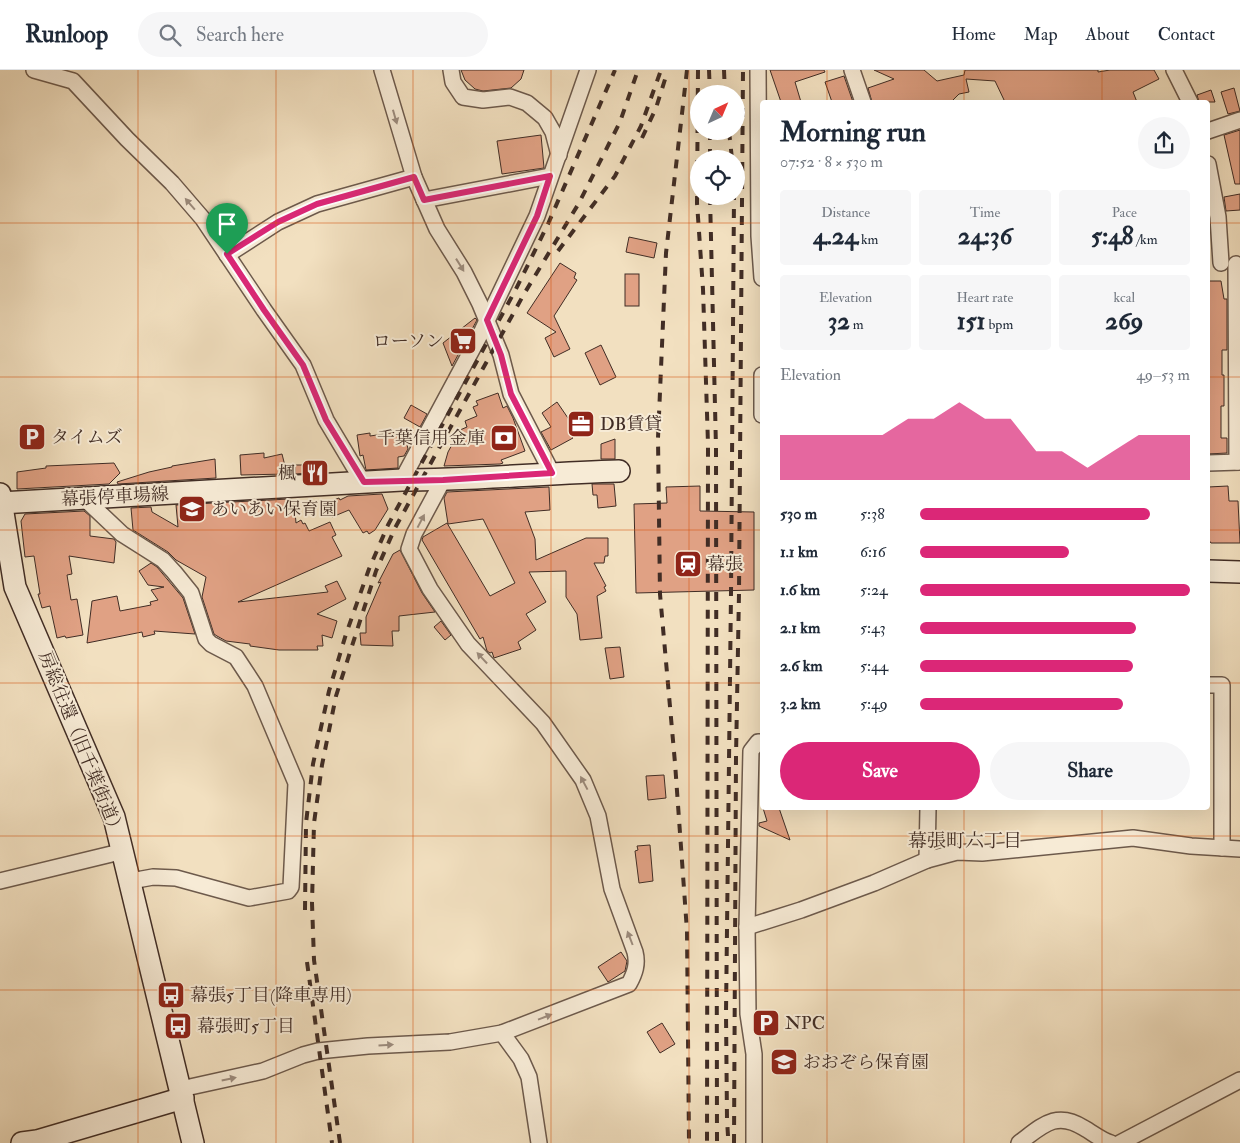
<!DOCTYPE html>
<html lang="en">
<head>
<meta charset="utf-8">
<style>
  :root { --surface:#fff; --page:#f6f6f7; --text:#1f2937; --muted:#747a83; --line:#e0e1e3; --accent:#db2777 }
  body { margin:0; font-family:"IM FELL Double Pica","Noto Serif JP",serif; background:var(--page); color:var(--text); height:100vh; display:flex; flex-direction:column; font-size:19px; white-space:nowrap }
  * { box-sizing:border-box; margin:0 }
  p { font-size:16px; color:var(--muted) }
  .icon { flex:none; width:28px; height:28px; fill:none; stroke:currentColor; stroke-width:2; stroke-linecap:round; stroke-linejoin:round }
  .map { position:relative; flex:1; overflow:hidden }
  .drawer { position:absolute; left:760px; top:30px; width:450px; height:710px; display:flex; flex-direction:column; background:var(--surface); border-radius:5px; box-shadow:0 5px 20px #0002 }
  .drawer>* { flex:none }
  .needle { width:32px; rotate:44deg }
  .controls { position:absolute; left:690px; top:15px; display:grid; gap:10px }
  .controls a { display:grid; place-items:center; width:55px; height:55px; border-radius:50%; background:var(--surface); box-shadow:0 5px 20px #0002; font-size:25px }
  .pin { position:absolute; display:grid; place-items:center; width:42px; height:42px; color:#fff; margin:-51px -21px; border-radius:50% 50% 50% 0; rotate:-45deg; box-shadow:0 0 5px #0007 }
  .pin .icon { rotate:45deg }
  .round { display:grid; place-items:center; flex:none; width:52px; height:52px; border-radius:26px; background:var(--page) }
  .summary { display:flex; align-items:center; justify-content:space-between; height:85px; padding:0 20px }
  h1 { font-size:28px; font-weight:700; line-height:38px }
  .stats { display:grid; grid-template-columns:repeat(3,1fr); gap:8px; height:85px; padding:5px 20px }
  .stats div { display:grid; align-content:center; border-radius:5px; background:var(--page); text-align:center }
  .stats b { font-size:25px; font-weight:700 }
  .stats small { font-size:14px; font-weight:400 }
  .stats p { font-size:14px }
  .chart { height:140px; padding:10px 20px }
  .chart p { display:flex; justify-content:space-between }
  .chart svg { width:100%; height:90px; margin-top:5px; fill:var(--accent); opacity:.7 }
  .button { display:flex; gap:10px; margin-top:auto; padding:10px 20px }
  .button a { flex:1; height:58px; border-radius:30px; background:var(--accent); color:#fff; font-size:20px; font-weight:700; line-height:58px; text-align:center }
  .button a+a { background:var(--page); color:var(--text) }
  ul { padding:0 20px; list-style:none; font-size:16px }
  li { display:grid; grid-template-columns:80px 60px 1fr; align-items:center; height:38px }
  li i { height:12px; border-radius:6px; background:var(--accent) }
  header { display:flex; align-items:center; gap:30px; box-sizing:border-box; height:70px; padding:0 25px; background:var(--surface); border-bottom:1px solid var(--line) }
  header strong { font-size:24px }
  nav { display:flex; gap:28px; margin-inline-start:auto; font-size:18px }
  .search { width:350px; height:45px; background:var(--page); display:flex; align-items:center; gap:12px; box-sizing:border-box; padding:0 18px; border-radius:28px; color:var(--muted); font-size:19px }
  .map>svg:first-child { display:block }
  .building { fill:#e0a184; stroke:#412d25 }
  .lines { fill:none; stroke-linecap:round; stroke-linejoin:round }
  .street-casing { stroke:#6d5a4c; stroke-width:18 }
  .secondary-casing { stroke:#412d25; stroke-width:24 }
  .street { stroke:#f7ebd6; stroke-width:15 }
  .secondary { stroke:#f7ebd6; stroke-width:21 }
  .rail { stroke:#412d25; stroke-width:4; stroke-dasharray:9 9; stroke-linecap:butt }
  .oneway { fill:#9c8c7e }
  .route-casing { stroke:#fff; stroke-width:10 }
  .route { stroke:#db2777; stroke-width:6 }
  .grid { fill:none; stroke:#d7550e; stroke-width:1; stroke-opacity:0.55 }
  .labels { text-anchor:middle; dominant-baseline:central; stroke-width:4; stroke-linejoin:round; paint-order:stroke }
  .poi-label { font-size:18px; fill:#412d25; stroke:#f7ebd6; text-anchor:start }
  .street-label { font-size:18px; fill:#412d25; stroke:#f7ebd6 }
  .neighbourhood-label { font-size:19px; fill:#412d25; stroke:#f7ebd6 }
</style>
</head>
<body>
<header>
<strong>Runloop</strong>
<div class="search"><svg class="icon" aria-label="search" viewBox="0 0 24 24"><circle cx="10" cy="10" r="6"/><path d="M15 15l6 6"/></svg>Search here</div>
<nav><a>Home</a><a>Map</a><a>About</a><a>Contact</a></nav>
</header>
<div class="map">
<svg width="1240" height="1073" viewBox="0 0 1240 1073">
  <rect width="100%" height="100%" fill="#f2e0c0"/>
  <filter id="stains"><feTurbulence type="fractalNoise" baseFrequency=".004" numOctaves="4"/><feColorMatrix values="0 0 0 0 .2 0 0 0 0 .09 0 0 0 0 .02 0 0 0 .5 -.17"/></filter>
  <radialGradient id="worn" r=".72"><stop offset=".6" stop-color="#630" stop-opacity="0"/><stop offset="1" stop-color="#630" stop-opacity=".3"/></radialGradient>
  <g class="building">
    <polygon points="461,0 524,0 521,9 511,18 483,21 475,19 465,10"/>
    <polygon points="770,0 824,0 825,2 795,12 801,32 781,32"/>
    <polygon points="874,0 924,0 937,11 964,5 965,0 1098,0 1098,2 1110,0 1154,0 1159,9 1133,22 1137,32 1005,32 995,11 966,9 969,22 959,24 951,32 872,32 868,18 894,9"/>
    <polygon points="844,6 853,32 832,32 825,12"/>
    <polygon points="1234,18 1240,41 1228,44 1221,22"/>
    <polygon points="1211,20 1215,32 1199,32 1197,25"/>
    <polygon points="1240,60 1240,114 1235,114 1224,65"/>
    <polygon points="541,65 544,98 502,104 497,71"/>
    <polygon points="1240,124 1240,140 1226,141 1224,127"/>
    <polygon points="629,167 657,173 654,188 626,182"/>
    <polygon points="560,193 576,203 574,208 577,210 554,246 570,279 554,287 545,268 556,262 527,243"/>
    <rect x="625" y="204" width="14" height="32"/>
    <polygon points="1208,211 1221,211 1224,229 1227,229 1227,280 1222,280 1222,305 1224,305 1224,336 1221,336 1221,368 1227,368 1227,383 1208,384"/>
    <polygon points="475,248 477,250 452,296 443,273"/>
    <polygon points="601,275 616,307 600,315 585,283"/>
    <polygon points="498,323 503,338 507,336 513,348 525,381 501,390 503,393 500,394 444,396 448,382 460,360 467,357 465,351 477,346 473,337 478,335 476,331"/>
    <polygon points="557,332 570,351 581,346 586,359 571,366 573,368 551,380 541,362 551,357 542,343"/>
    <polygon points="411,335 427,344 420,357 404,348"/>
    <polygon points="404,361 408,379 404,386 398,387 398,398 366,400 363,385 360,386 357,365 370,363 370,366"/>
    <polygon points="615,369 615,389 601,389 601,374"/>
    <polygon points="264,383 264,388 282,384 287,404 241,405 240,385"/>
    <polygon points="215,389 216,408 118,414 117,412 149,402 172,397 172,396"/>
    <polygon points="114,393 120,403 109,414 17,419 17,402 46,398 46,396"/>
    <polygon points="310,393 325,393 325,402 295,404 295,395 310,395"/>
    <polygon points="592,414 614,414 616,436 598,438 597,425 593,425"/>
    <polygon points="700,416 700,441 754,442 754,520 636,523 634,434 667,433 666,417"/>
    <polygon points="1228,416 1229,431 1238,431 1240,473 1211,473 1208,469 1208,417"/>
    <polygon points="549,417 550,440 525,442 535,469 536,490 586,468 608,468 608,486 605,486 604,493 594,493 606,516 604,517 606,521 597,526 602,568 580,570 577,544 566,527 566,501 529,502 546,532 526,544 536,560 518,572 521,579 494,588 492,582 490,583 487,581 483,567 480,569 422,470 423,467 447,453 490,526 515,513 483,449 448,454 444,428 447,422"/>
    <polygon points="382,424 388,439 375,460 369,464 367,461 363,463 349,440 332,447 326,433 339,428 340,430 348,426"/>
    <polygon points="289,429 289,431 294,431 296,453 301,450 303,454 305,453 309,461 330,452 336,465 332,467 342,486 238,532 328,522 325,516 337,511 346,529 317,544 337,551 332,568 322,565 323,576 317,576 318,580 279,580 250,576 250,574 226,571 217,566 214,564 202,527 206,507 176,490 168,482 133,460 131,438 151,437 152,442 178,457 176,435"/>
    <polygon points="84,441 90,446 90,466 114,469 116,472 114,493 69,486 72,504 67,505 71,530 77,529 83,565 66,568 65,566 57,568 50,536 42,538 38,524 40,524 34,486 25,487 21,451 25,444"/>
    <polygon points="400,480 422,523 435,542 399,546 399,561 392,561 393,576 361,575 360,563 366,563 366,547 381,512 378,513 393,484"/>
    <polygon points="151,493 157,497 183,528 195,564 154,561 155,564 143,567 142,562 87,573 92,531 117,526 120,541 151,535 150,532 158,530 151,520 164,517 148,515 139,501"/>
    <polygon points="441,551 451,565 445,570 434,557"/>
    <polygon points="620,577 624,607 610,609 605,578"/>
    <polygon points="664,705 666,728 648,730 646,706"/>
    <polygon points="763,738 779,738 790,770 759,756 759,753 767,751"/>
    <polygon points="650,775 653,811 639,813 635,781 638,780 637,776"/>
    <polygon points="621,882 627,891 625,901 608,912 598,897"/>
    <polygon points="662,953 675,974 660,983 647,962"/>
  </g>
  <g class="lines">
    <g class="street-casing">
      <g id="street">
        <polyline points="34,0 73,11 127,69 172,113 203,149 264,240 303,295 326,350 363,412"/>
        <polyline points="382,0 414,107 437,159 464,202 480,234 501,285 511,324 552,403"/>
        <polyline points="451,0 453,12 463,27 483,30 510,27 527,33 545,48 553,62 559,85"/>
        <polyline points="758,0 759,166 762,208"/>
        <polyline points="852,0 863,32"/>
        <polyline points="1174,0 1190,32"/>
        <polyline points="1208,61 1240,50"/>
        <polyline points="1208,94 1218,147 1221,193"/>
        <polyline points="424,130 550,106"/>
        <polyline points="227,185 278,152 317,134 414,107"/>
        <polyline points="1236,194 1237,392"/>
        <polyline points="762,305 762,345"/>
        <polyline points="1208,393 1240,392"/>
        <polyline points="402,410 482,261 537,146 588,0"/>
        <polyline points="85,429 122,464 163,490 174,502 191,523 206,569 211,574 236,587 255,616 296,713 291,817 288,821 249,828 176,808 153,807 131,811"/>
        <polyline points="1208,615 1222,615 1222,778"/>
        <polyline points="927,790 928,738"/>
        <polyline points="0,811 124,781"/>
        <polyline points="747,857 801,840 874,813 927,790 957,782 982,783 1133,768 1191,776 1240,779"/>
        <polyline points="502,963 521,989 529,1007 539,1073"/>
        <path d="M181 1019 263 1001 303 985 318 981 368 976 450 972 502 963 629 914C635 903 638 894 635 882L612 819 598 746 583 710 543 653 468 574 430 519 409 479 414 464 443 410"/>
        <polyline points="754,1073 754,984 748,944 747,857 751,681 758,672 762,672"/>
        <path d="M1019 1073C1042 1056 1056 1040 1084 1058 1093 1063 1101 1070 1111 1073"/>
        <polyline points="1120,1073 1240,1010"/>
      </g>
    </g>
    <g class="secondary-casing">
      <g id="secondary">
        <polyline points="0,424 15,517 114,747 193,1073"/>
        <path d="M0 433 402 410C475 410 546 403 619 401"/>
        <polyline points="1208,501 1240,502"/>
        <polyline points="22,1073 37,1071 183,1028"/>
      </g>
    </g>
    <use href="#street" class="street"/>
    <use href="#secondary" class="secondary"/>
    <g class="rail">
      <polyline points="687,0 666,183 658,368 660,524 675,693 687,861 689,1073"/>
      <polyline points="698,0 697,133 703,219 708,374 707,1073"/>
      <polyline points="709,0 710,24"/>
      <polyline points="724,0 725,24"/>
      <polyline points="710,61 710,89"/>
      <polyline points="729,61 732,89"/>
      <polyline points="642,68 656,38 667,3"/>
      <polyline points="710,126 716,378 717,1073"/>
      <polyline points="558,181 615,106 641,56 661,0"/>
      <polyline points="305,840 306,753 313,694 329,621 346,564 369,499 388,455 516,219 548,154 615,0"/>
      <polyline points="307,892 332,1073"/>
      <polyline points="728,1066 727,1049 726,943 731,523 734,126"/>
      <polyline points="340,1073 314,890 312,833 314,753 322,695 336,626 376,501 395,458 524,224 579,133 620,52 638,0"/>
      <polyline points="734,1073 736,687 739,523 743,0"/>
    </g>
  </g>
  <defs><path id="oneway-solid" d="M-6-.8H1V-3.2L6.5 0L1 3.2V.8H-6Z" transform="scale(1.25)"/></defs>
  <g class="oneway">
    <use href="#oneway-solid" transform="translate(395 47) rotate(74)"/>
    <use href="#oneway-solid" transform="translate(190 134) rotate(-131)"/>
    <use href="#oneway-solid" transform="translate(460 195) rotate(58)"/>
    <use href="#oneway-solid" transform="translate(421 451) rotate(-62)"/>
    <use href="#oneway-solid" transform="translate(482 588) rotate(-133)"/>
    <use href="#oneway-solid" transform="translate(584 713) rotate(-118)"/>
    <use href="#oneway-solid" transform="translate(630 868) rotate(-111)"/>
    <use href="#oneway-solid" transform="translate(545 947) rotate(-21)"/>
    <use href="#oneway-solid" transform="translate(386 975) rotate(-3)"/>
    <use href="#oneway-solid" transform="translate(229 1009) rotate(-12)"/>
  </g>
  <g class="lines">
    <g class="route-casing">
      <polygon id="route" points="550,106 537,146 487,250 501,285 511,324 552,403 443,410 364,412 326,350 303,295 264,240 227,184 278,152 317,134 414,107 424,130"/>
    </g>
    <use href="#route" class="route"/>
  </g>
  <path class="grid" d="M138 0V1073M276 0V1073M413 0V1073M551 0V1073M689 0V1073M827 0V32M964 0V32M1102 0V32M0 153H762M1208 153H1240M0 307H762M1208 307H1240M0 460H762M1208 460H1240M0 613H762M1208 613H1240M827 738V1073M964 738V1073M1102 738V1073M0 766H1240M0 920H1240"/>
  <defs>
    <g id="supermarket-square" transform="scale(1.4375)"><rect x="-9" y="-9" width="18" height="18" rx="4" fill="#8f2418" stroke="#f7ebd6"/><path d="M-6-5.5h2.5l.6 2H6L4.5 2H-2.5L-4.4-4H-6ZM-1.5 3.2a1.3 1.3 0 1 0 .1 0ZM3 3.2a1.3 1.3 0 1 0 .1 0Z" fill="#fff"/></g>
    <g id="office-square" transform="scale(1.4375)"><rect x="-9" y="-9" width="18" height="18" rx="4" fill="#8f2418" stroke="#f7ebd6"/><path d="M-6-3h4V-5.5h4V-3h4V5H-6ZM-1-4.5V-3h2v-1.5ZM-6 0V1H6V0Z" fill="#fff"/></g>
    <g id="parking-square" transform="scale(1.4375)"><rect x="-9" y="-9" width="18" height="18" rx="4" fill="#8f2418" stroke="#f7ebd6"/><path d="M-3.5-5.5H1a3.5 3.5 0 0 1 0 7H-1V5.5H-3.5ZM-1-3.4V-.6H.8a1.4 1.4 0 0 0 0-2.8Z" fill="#fff"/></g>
    <g id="bank-square" transform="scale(1.4375)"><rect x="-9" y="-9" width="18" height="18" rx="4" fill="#8f2418" stroke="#f7ebd6"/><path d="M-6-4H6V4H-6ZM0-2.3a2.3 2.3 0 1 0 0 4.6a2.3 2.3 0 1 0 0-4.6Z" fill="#fff"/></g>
    <g id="restaurant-square" transform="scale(1.4375)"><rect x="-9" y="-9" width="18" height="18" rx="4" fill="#8f2418" stroke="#f7ebd6"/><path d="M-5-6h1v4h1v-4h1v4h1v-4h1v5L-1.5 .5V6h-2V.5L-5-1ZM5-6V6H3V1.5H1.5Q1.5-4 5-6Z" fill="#fff"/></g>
    <g id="school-square" transform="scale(1.4375)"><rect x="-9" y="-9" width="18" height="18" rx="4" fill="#8f2418" stroke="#f7ebd6"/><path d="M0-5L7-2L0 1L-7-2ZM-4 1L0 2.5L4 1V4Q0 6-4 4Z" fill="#fff"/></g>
    <g id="station-square" transform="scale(1.4375)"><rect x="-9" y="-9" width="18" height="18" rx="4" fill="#8f2418" stroke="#f7ebd6"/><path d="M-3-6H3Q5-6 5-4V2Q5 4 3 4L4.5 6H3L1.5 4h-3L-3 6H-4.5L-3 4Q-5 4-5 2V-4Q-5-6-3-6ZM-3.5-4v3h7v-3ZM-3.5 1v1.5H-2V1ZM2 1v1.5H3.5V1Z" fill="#fff"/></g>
    <g id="bus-square" transform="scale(1.4375)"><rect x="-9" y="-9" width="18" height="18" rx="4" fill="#8f2418" stroke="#f7ebd6"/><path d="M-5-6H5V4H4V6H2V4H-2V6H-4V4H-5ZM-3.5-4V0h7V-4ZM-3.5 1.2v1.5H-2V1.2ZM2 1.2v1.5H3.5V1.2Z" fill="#fff"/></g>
  </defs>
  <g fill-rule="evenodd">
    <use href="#supermarket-square" x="463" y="271"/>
    <use href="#office-square" x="581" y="354"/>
    <use href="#parking-square" x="32" y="367"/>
    <use href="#bank-square" x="504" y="368"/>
    <use href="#restaurant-square" x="315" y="403"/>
    <use href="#school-square" x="192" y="439"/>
    <use href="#station-square" x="688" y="494"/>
    <use href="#bus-square" x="171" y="925"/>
    <use href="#parking-square" x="766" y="953"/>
    <use href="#bus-square" x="178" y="956"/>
    <use href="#school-square" x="784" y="992"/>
  </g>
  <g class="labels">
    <g class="poi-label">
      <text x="444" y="271" text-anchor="end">ローソン</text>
      <text x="600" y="354">DB賃貸</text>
      <text x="51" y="367">タイムズ</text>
      <text x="485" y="368" text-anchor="end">千葉信用金庫</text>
      <text x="296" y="403" text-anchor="end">楓</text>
      <text x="211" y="439">あいあい保育園</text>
      <text x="707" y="494">幕張</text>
      <text x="190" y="925">幕張5丁目(降車専用)</text>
      <text x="785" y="953">NPC</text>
      <text x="197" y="956">幕張町5丁目</text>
      <text x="803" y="992">おおぞら保育園</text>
    </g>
    <g class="street-label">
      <text transform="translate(115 427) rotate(-3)">幕張停車場線</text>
      <text transform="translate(81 674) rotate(68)">房総往還（旧千葉街道）</text>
    </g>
    <g class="neighbourhood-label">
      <text x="965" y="771">幕張町六丁目</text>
    </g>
  </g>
  <rect width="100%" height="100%" filter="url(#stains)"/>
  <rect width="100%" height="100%" fill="url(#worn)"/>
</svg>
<div class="controls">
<a><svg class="needle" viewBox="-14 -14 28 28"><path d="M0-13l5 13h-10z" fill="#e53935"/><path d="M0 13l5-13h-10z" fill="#747a83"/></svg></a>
<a><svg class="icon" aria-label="locate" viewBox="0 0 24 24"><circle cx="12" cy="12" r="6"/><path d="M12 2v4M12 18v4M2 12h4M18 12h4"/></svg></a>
</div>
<div class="pin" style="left:227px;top:184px;background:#1e9e55"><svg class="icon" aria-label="arrive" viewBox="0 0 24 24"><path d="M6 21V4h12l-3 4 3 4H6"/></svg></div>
<section class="drawer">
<div class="summary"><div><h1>Morning run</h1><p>07:52 · 8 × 530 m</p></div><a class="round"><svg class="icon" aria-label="share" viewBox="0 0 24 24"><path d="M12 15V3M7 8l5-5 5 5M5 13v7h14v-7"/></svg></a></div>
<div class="stats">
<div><p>Distance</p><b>4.24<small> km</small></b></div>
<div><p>Time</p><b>24:36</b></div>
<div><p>Pace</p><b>5:48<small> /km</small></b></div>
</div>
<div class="stats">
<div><p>Elevation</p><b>32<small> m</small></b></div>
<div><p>Heart rate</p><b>151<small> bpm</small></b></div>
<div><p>kcal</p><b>269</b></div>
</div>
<div class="chart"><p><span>Elevation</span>49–53 m</p>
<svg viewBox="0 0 160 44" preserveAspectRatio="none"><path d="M0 44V22L10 22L20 22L30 22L40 22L50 14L60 14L70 6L80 14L90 14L100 30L110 30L120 38L130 30L140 22L150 22L160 22V44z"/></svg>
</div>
<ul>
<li><b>530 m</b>5:38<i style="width:85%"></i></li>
<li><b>1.1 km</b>6:16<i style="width:55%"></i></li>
<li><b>1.6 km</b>5:24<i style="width:100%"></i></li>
<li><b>2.1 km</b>5:43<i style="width:80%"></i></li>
<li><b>2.6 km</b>5:44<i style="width:79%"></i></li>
<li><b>3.2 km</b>5:49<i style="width:75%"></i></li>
</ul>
<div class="button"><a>Save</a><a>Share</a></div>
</section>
</div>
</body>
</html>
